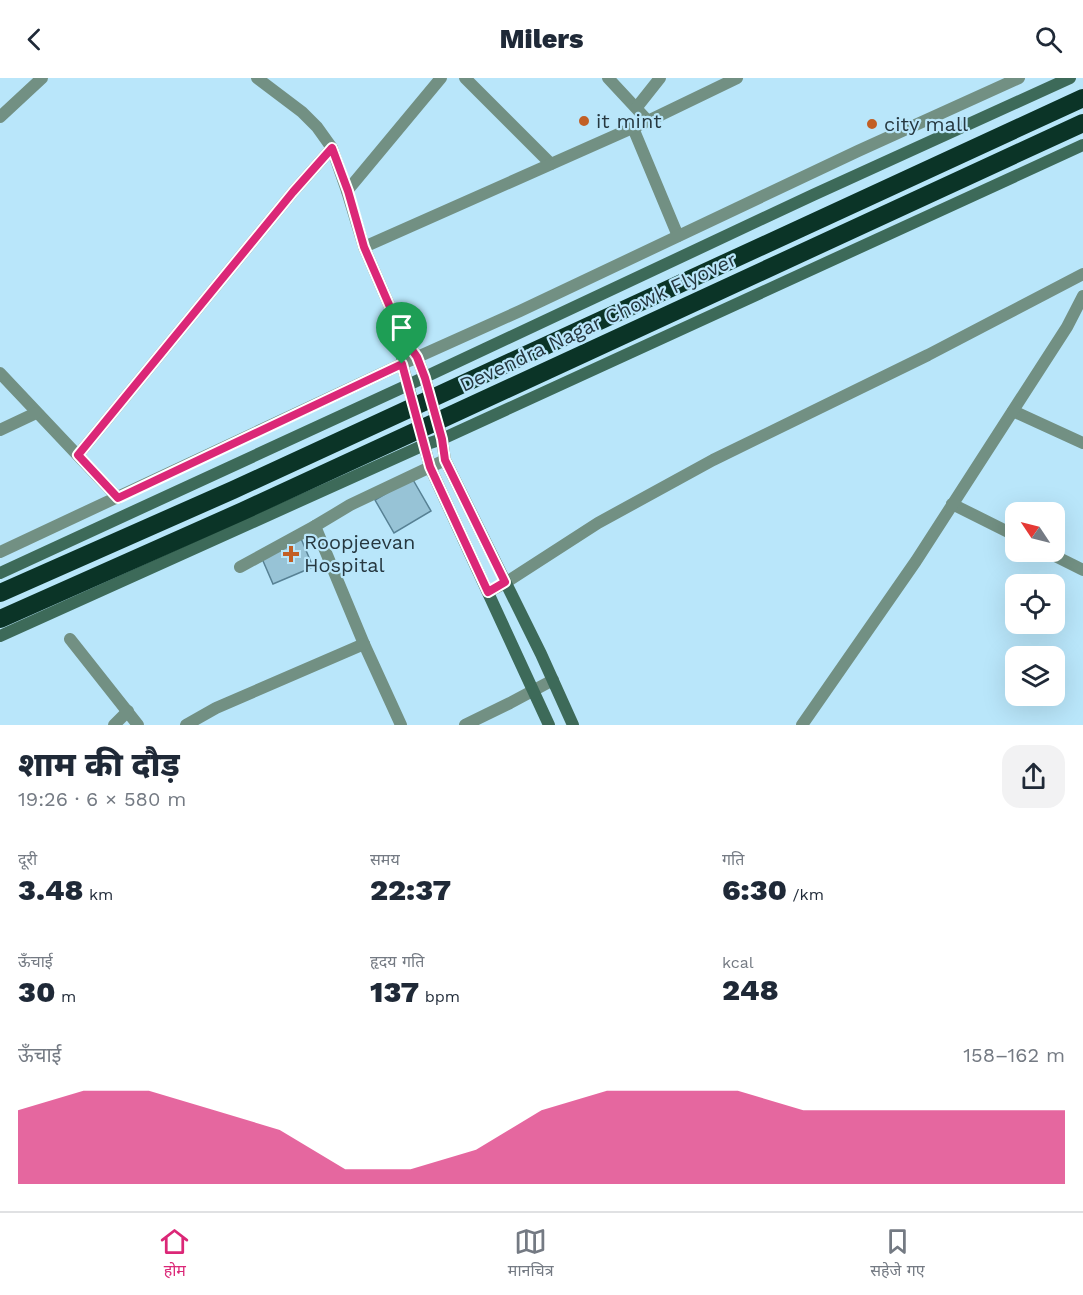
<!DOCTYPE html>
<html lang="hi">
<head>
<meta charset="utf-8">
<style>
  :root { --surface:#fff; --page:#f2f2f3; --text:#1f2937; --muted:#747a83; --line:#e0e1e3; --accent:#db2777 }
  body { margin:0; font-family:"Work Sans","Noto Sans Devanagari",sans-serif; background:var(--page); color:var(--text); height:100vh; display:flex; flex-direction:column; font-size:22px; white-space:nowrap }
  * { box-sizing:border-box; margin:0 }
  p { font-size:20px; color:var(--muted) }
  .icon { flex:none; width:33px; height:33px; fill:none; stroke:currentColor; stroke-width:2; stroke-linecap:round; stroke-linejoin:round }
  .map { position:relative; height:647px; overflow:hidden }
  .sheet { display:flex; flex-direction:column; background:var(--surface); flex:1 }
  .sheet>* { flex:none }
  .needle { width:39px; rotate:305deg }
  .buttons { position:absolute; left:1005px; top:424px; display:grid; gap:12px }
  .buttons a { display:grid; place-items:center; width:60px; height:60px; border-radius:12px; background:var(--surface); box-shadow:0 6px 24px #0002; font-size:30px }
  .pin { position:absolute; display:grid; place-items:center; width:51px; height:51px; color:#fff; margin:-62px -26px; border-radius:50% 50% 50% 0; rotate:-45deg; box-shadow:0 0 6px #0007 }
  .pin .icon { rotate:45deg }
  .round { display:grid; place-items:center; flex:none; width:63px; height:63px; border-radius:18px; background:var(--page) }
  .summary { display:flex; align-items:center; justify-content:space-between; height:102px; padding:0 18px }
  h1 { font-size:33px; font-weight:800; line-height:45px }
  .metrics { display:grid; grid-template-columns:repeat(3,1fr); gap:9px; height:102px; padding:6px 18px }
  .metrics div { display:grid; align-content:center }
  .metrics b { font-size:30px; font-weight:800 }
  .metrics small { font-size:16px; font-weight:400 }
  .metrics p { font-size:16px }
  .chart { height:168px; padding:12px 18px }
  .chart p { display:flex; justify-content:space-between }
  .chart svg { width:100%; height:108px; margin-top:6px; fill:var(--accent); opacity:.7 }
  header { display:flex; justify-content:space-between; align-items:center; height:78px; padding:0 18px; background:var(--surface); font-size:27px; font-weight:800 }
  .tab-bar { display:flex; justify-content:space-around; align-items:center; height:84px; border-top:2px solid var(--line); background:var(--surface); font-size:16px; color:var(--muted) }
  .tab-bar a { display:grid; justify-items:center; gap:3px }
  .tab-bar .current { color:var(--accent) }
  .map>svg:first-child { display:block }
  .building { fill:#97c3d6; stroke:#578194; stroke-width:1.5 }
  .lines { fill:none; stroke-linecap:round; stroke-linejoin:round }
  .street { stroke:#729083; stroke-width:12 }
  .secondary { stroke:#3d6a59; stroke-width:12 }
  .highway-bridge { stroke:#0b3427; stroke-width:18 }
  .route-casing { stroke:#fff; stroke-width:12 }
  .route { stroke:#db2777; stroke-width:8 }
  .poi-dot { fill:#c25f25; stroke:#b9e6fa; stroke-width:2 }
  .labels { text-anchor:middle; dominant-baseline:central; stroke-width:4.5; stroke-linejoin:round; paint-order:stroke }
  .poi-label { font-size:20px; fill:#263840; stroke:#b9e6fa; text-anchor:start }
  .street-label { font-size:20px; fill:#263840; stroke:#b9e6fa }
</style>
</head>
<body>
<header><svg class="icon" aria-label="back" viewBox="0 0 24 24"><path d="M15 5l-7 7 7 7"/></svg>Milers<svg class="icon" aria-label="search" viewBox="0 0 24 24"><circle cx="10" cy="10" r="6"/><path d="M15 15l6 6"/></svg></header>
<div class="map">
<svg width="1083" height="647" viewBox="0 0 1083 647">
  <rect width="100%" height="100%" fill="#b9e6fa"/>
  <g class="building">
    <polygon points="412,400 431,433 394,455 375,422"/>
    <polygon points="300,458 313,489 273,506 260,476"/>
  </g>
  <g class="lines">
    <g class="street">
      <polyline points="257,0 302,34 317,49 332,70 347,113 364,169 403,259 417,279 425,300"/>
      <polyline points="465,0 551,86"/>
      <polyline points="608,0 648,43"/>
      <polyline points="637,29 660,0"/>
      <polyline points="0,39 42,0"/>
      <polyline points="633,50 678,158"/>
      <polyline points="347,113 441,0"/>
      <polyline points="364,169 648,43 737,0"/>
      <polyline points="403,259 402,286 408,307"/>
      <polyline points="0,295 118,420"/>
      <polyline points="1013,333 1083,365"/>
      <polyline points="0,352 36,335"/>
      <polyline points="78,377 293,114 332,70"/>
      <polyline points="952,426 1016,458"/>
      <polyline points="315,448 364,566 401,647"/>
      <polyline points="0,474 402,286 520,233 858,73 1019,0"/>
      <polyline points="1047,474 1083,492"/>
      <polyline points="240,489 315,448 350,427 445,382"/>
      <polyline points="488,514 505,505 598,445 713,382 928,277 1083,196"/>
      <polyline points="70,561 138,647"/>
      <polyline points="114,647 128,633"/>
      <polyline points="186,647 216,630 364,566"/>
      <polyline points="465,647 510,625 553,602"/>
      <polyline points="802,647 916,483 1067,249 1083,218"/>
    </g>
    <g class="secondary">
      <polyline points="425,300 442,361 445,382 541,576 573,647"/>
      <polyline points="408,307 430,389 549,647"/>
      <polyline points="0,495 408,307 813,117 1070,0"/>
      <polyline points="0,558 424,367 442,361 1083,67"/>
    </g>
    <g class="highway-bridge">
      <polyline points="0,515 233,412 1083,20"/>
      <polyline points="0,541 243,433 1083,45"/>
    </g>
  </g>
  <g class="lines">
    <g class="route-casing">
      <polygon id="route" points="332,70 348,113 364,169 403,259 417,279 425,300 442,361 445,382 505,504 488,514 430,389 402,286 118,420 78,377 293,114"/>
    </g>
    <use href="#route" class="route"/>
  </g>
  <g class="poi-dot">
    <circle cx="584" cy="43" r="6"/>
    <circle cx="872" cy="46" r="6"/>
    <path d="M288 467h6v6h6v6h-6v6h-6v-6h-6v-6h6z"/>
  </g>
  <g class="labels">
    <g class="poi-label">
      <text x="596" y="43">it mint</text>
      <text x="884" y="46">city mall</text>
      <text x="304" y="464">Roopjeevan<tspan x="304" dy="23">Hospital</tspan></text>
    </g>
    <g class="street-label">
      <text transform="translate(598 244) rotate(-25)">Devendra Nagar Chowk Flyover</text>
    </g>
  </g>
</svg>
<div class="buttons">
<a><svg class="needle" viewBox="-14 -14 28 28"><path d="M0-13l5 13h-10z" fill="#e53935"/><path d="M0 13l5-13h-10z" fill="#747a83"/></svg></a>
<a><svg class="icon" aria-label="locate" viewBox="0 0 24 24"><circle cx="12" cy="12" r="6"/><path d="M12 2v4M12 18v4M2 12h4M18 12h4"/></svg></a>
<a><svg class="icon" aria-label="layers" viewBox="0 0 24 24"><path d="M12 4l9 5-9 5-9-5zM3 14l9 5 9-5"/></svg></a>
</div>
<div class="pin" style="left:402px;top:286px;background:#1e9e55"><svg class="icon" aria-label="arrive" viewBox="0 0 24 24"><path d="M6 21V4h12l-3 4 3 4H6"/></svg></div>
</div>
<section class="sheet">
<div class="summary"><div><h1>शाम की दौड़</h1><p>19:26 · 6 × 580 m</p></div><a class="round"><svg class="icon" aria-label="share" viewBox="0 0 24 24"><path d="M12 15V3M7 8l5-5 5 5M5 13v7h14v-7"/></svg></a></div>
<div class="metrics">
<div><p>दूरी</p><b>3.48<small> km</small></b></div>
<div><p>समय</p><b>22:37</b></div>
<div><p>गति</p><b>6:30<small> /km</small></b></div>
</div>
<div class="metrics">
<div><p>ऊँचाई</p><b>30<small> m</small></b></div>
<div><p>हृदय गति</p><b>137<small> bpm</small></b></div>
<div><p>kcal</p><b>248</b></div>
</div>
<div class="chart"><p><span>ऊँचाई</span>158–162 m</p>
<svg viewBox="0 0 160 44" preserveAspectRatio="none"><path d="M0 44V14L10 6L20 6L30 14L40 22L50 38L60 38L70 30L80 14L90 6L100 6L110 6L120 14L130 14L140 14L150 14L160 14V44z"/></svg>
</div>
</section>
<nav class="tab-bar">
<a class="current"><svg class="icon" aria-label="home" viewBox="0 0 24 24"><path d="M3 11l9-7 9 7M6 9v11h12V9"/></svg>होम</a>
<a><svg class="icon" aria-label="map" viewBox="0 0 24 24"><path d="M3 6l6-2 6 2 6-2v14l-6 2-6-2-6 2zM9 4v14M15 6v14"/></svg>मानचित्र</a>
<a><svg class="icon" aria-label="saved" viewBox="0 0 24 24"><path d="M7 4h10v16l-5-4-5 4z"/></svg>सहेजे गए</a>
</nav>
</body>
</html>
